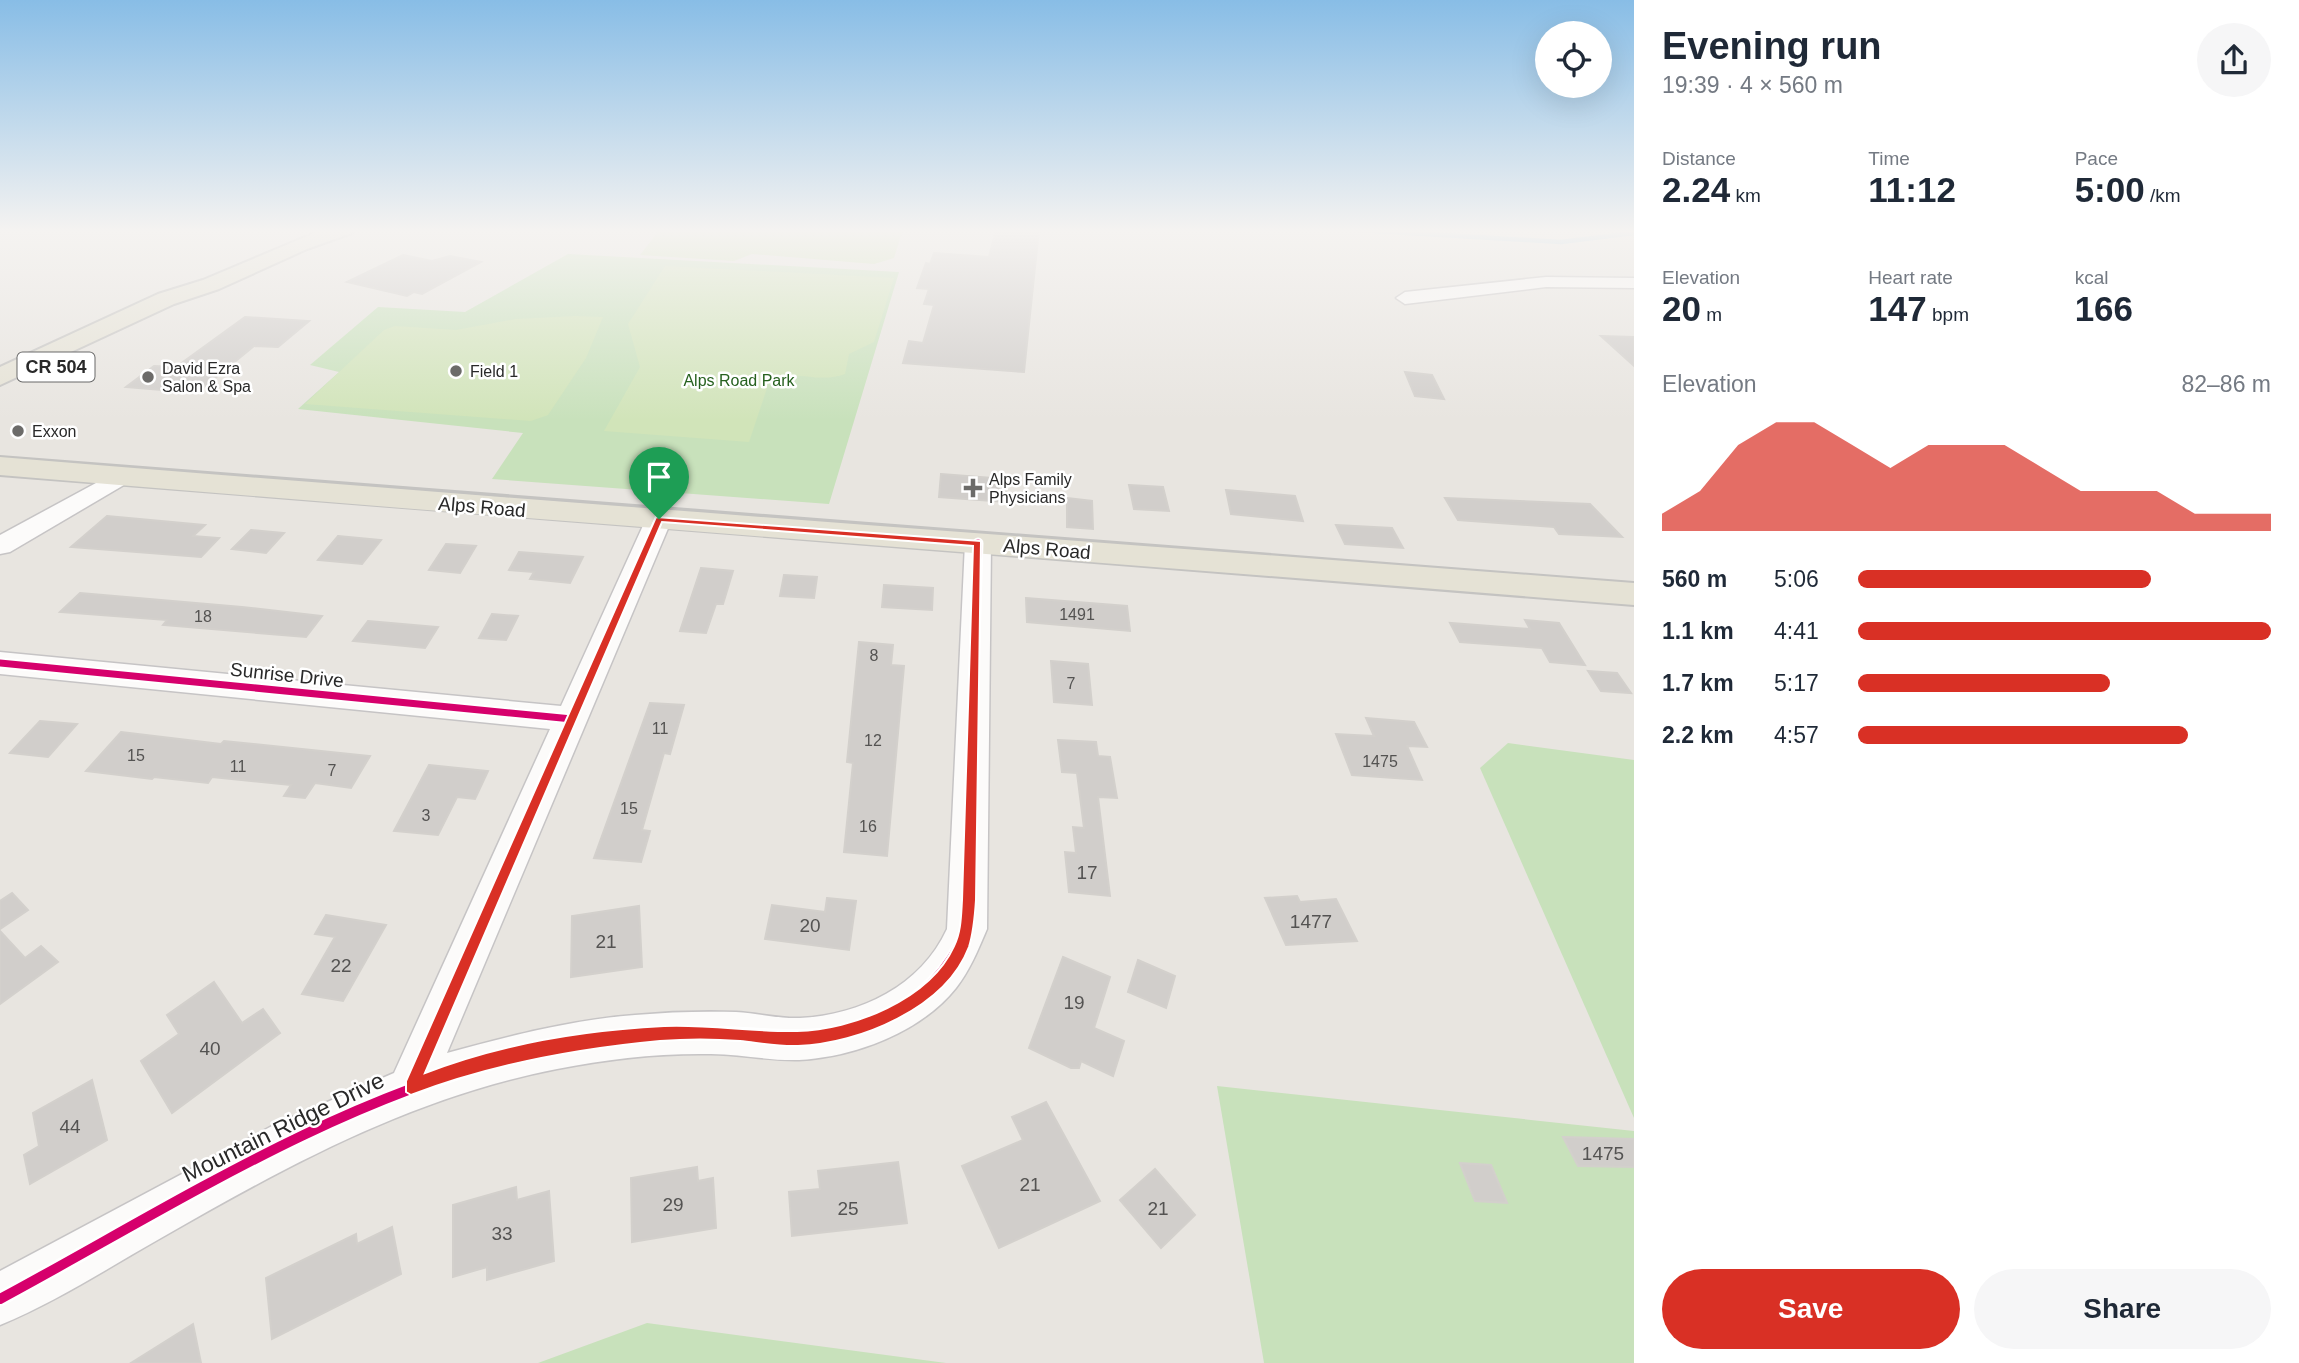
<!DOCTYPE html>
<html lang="en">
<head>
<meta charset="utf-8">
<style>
  :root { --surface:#fff; --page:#f6f6f7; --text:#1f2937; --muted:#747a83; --accent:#d93025 }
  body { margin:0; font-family:Arial,sans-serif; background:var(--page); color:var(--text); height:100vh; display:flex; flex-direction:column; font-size:26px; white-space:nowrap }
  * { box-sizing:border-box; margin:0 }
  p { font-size:23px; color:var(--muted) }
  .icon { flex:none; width:38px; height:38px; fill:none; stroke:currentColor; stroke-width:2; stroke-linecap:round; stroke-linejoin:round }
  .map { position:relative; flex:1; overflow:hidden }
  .sheet { display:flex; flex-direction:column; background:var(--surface); width:665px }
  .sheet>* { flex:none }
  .tools { position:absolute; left:1535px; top:21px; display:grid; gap:14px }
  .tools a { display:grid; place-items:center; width:77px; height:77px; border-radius:50%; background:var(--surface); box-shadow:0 7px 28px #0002; font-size:35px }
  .pin { position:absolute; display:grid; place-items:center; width:60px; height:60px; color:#fff; margin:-72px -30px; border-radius:50% 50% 50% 0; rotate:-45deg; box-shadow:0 0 7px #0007 }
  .pin .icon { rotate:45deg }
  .round { display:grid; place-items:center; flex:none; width:74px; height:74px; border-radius:37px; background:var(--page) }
  .overview { display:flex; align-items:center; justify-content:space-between; height:119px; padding:0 28px }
  h1 { font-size:38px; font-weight:700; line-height:52px }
  .figures { display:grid; grid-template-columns:repeat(3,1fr); gap:10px; height:119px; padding:7px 28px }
  .figures div { display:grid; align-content:center }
  .figures b { font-size:35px; font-weight:700 }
  .figures small { font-size:19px; font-weight:400 }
  .figures p { font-size:19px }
  .chart { height:196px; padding:14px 28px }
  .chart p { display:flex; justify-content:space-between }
  .chart svg { width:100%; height:126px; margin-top:7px; fill:var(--accent); opacity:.7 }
  .action { display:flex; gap:14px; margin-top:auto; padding:14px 28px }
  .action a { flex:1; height:80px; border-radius:42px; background:var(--accent); color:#fff; font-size:28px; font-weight:700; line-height:80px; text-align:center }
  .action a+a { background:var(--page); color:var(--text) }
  ul { padding:0 28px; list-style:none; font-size:23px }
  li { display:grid; grid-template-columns:112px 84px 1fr; align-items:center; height:52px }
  li i { height:18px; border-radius:9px; background:var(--accent) }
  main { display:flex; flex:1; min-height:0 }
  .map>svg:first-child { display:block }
  .green { fill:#c8e1bb }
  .pitch { fill:#d1e4b9 }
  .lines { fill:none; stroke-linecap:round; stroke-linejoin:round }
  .stream { stroke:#99cae4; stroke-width:4.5 }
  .building { fill:#d1cecb; stroke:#d3d0cc; stroke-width:2 }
  .minor-casing { stroke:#c6c4c5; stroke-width:3 }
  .major-casing { stroke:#c4c3c1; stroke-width:4 }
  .minor { fill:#fcfbfa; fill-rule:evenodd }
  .major { fill:#e5e2d5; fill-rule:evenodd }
  .cycleway-far3-casing { stroke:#fff; stroke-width:9 }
  .cycleway-far2-casing { stroke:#fff; stroke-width:11 }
  .cycleway-far1-casing { stroke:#fff; stroke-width:13 }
  .cycleway-casing { stroke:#fff; stroke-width:15 }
  .cycleway-far3 { stroke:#d6006c; stroke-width:5 }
  .cycleway-far2 { stroke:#d6006c; stroke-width:7 }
  .cycleway-far1 { stroke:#d6006c; stroke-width:9 }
  .cycleway { stroke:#d6006c; stroke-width:10 }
  .route { fill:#d93025; stroke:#fff; stroke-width:2; fill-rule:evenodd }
  .poi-dot { fill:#6c6b69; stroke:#fff; stroke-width:2.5 }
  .labels { text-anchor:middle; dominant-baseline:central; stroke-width:5; stroke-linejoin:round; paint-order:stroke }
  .far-poi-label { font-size:16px; fill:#292929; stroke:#fff; text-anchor:start }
  .far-park-label { font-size:16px; fill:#27611f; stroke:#fff }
  .number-label { font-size:16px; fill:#545352 }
  .shield { fill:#fff; stroke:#696969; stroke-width:2 }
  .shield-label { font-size:18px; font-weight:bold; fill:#292929 }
  .street-label { font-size:19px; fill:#292929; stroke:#fff }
  .near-number-label { font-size:19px; fill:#545352 }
  .near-street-label { font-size:23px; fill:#292929; stroke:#fff }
</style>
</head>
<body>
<main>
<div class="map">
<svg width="1634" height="1363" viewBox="0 0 1634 1363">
  <rect width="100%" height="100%" fill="#e8e5e0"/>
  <g class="green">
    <polygon points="568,254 899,272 829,504 492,479 523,433 298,409 339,372 310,365 378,307 465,312"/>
    <polygon points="1508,743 1634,760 1634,1118 1480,768"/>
    <polygon points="1217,1086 1634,1131 1634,1363 1264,1363"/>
    <polygon points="647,1323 946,1363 538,1363"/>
  </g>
  <g class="pitch">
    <polygon points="660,229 903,229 894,258 874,264 752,254 734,261 640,255"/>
    <path d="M665 266 894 278 874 342 849 354 845 374C820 384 794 369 770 379L749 442 604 431 640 367 628 324Z"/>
    <polygon points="575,316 603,317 586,358 548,415 531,421 305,404 384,330 395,326 456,330 516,319"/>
  </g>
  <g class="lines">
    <polyline class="stream" points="1358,230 1561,242 1634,233"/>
  </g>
  <g class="building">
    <polygon points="996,229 1039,229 1024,372 903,363 909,341 923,343 934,305 924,304 929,289 917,288 926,263 930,264 934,253 989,257"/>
    <polygon points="403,255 432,261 450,256 481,262 422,294 414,292 407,296 347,282"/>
    <polygon points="245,317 309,321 278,347 254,346 197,393 126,387 154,366 176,367"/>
    <polygon points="1601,336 1634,337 1634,366"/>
    <polygon points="1405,372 1432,375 1444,399 1415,396"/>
    <polygon points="941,474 1005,479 1006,502 939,497"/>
    <polygon points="1129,485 1163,487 1169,511 1134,509"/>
    <polygon points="1226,490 1295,496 1303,521 1231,514"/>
    <polygon points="1067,498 1092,501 1093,529 1067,527"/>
    <polygon points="1445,498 1590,504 1622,537 1559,534 1554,527 1458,520"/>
    <polygon points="107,516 205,525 193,536 219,538 201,557 71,547"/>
    <polygon points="1336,525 1392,528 1403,548 1345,544"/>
    <polygon points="251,530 284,533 266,553 232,549"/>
    <polygon points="338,536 381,540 362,564 318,560"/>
    <polygon points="446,544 476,546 460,573 429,570"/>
    <polygon points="519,552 583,557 570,583 530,579 534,572 509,570"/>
    <polygon points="701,568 733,571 723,604 716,604 706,633 680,631"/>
    <polygon points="784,575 817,577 814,598 780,596"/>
    <polygon points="884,585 933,588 932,610 882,607"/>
    <polygon points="80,593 242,607 322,616 306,637 163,625 167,620 60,612"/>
    <polygon points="1026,598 1127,606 1130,631 1027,622"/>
    <polygon points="492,614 518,616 506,640 479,638"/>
    <polygon points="1525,620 1559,623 1585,665 1550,662 1542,648 1460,642 1450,623 1530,629"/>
    <polygon points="368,621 438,627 425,648 353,641"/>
    <polygon points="859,642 893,645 891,665 904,666 887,856 844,852 853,763 847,762"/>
    <polygon points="1051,661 1088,664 1092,705 1054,702"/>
    <polygon points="1588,671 1617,673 1631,693 1601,691"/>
    <polygon points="650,703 684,705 670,754 664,753 642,830 650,831 641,862 594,858"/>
    <polygon points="1366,718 1414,722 1427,747 1407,746 1422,780 1352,775 1336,734 1374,736"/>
    <polygon points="40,721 77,724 48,757 10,753"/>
    <polygon points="121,732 221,744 224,741 370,756 351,788 315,783 305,798 284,796 291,785 212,777 208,783 154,777 152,779 86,771"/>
    <polygon points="1058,740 1096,742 1098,756 1110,757 1117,798 1098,797 1110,896 1069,892 1065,852 1076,853 1073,827 1084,828 1077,773 1062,772"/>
    <polygon points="429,765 488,771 475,799 457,797 438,835 394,831"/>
    <polygon points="12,893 28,910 0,929 0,901"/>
    <polygon points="1297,896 1300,902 1336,899 1357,941 1286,945 1265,898"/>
    <polygon points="827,898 856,901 849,950 765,939 772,905 825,912"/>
    <polygon points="639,906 642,967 571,977 572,916"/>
    <polygon points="326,915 386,925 343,1001 302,994 335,937 315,934"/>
    <polygon points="0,931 25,958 41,946 58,962 0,1004"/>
    <polygon points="1063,957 1110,977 1094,1028 1124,1041 1113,1076 1081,1061 1079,1068 1071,1068 1029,1048"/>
    <polygon points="1138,960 1175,976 1166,1008 1128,992"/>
    <polygon points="214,982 242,1023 263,1009 280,1033 172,1113 141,1061 179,1034 167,1015"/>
    <polygon points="92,1080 107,1140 30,1184 24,1155 39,1146 33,1113"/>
    <polygon points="1046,1102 1100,1201 999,1248 962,1166 1023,1140 1012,1117"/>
    <polygon points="1563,1137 1634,1139 1634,1167 1578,1166"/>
    <polygon points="898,1162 907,1223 792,1236 789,1192 820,1189 818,1171"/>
    <polygon points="1460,1163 1491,1165 1507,1203 1475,1201"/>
    <polygon points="697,1167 698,1181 713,1178 716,1228 632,1242 631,1178"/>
    <polygon points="1155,1169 1195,1215 1161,1248 1120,1200"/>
    <polygon points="516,1187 517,1200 549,1191 554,1261 487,1280 487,1267 453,1277 453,1205"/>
    <polygon points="392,1227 401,1274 272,1339 266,1278 356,1234 357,1244"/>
    <polygon points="193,1324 201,1363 131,1363"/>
  </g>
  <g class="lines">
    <g class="minor-casing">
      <g id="minor">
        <polygon points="1546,277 1634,278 1634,288 1546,287 1405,304 1396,298 1405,292"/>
        <polygon points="120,470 129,472 132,477 129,482 10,552 0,554 0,535"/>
        <path d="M659 511 668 513 672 519 447 1053C509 1036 571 1020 635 1015 668 1012 703 1011 736 1012 757 1013 779 1019 800 1018 860 1015 921 986 947 929L965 543 968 537H988L991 543 987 929C978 950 970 970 956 988 921 1032 855 1057 799 1060 770 1061 740 1054 711 1054 658 1053 608 1059 557 1069 413 1097 286 1166 161 1238 108 1268 56 1302 0 1325V1271L272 1126 394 1073 550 729 0 674V652L561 706 646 519 650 513Z"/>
      </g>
    </g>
    <g class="major-casing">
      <g id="major">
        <polygon points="324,229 355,229 352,233 307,249 219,289 174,304 0,385 0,367 158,294 203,280"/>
        <path d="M0 457C544 502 1089 541 1634 583V605C1089 561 544 521 0 475Z"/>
      </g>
    </g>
    <use href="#minor" class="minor"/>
    <use href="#major" class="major"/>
    <g class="cycleway-far3-casing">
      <polyline id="cycleway-far3" points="653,533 659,519"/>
    </g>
    <g class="cycleway-far2-casing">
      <g id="cycleway-far2">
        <polyline points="0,663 572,719"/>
        <polyline points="559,747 654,531"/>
        <polyline points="972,747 978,543"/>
      </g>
    </g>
    <g class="cycleway-far1-casing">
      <g id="cycleway-far1">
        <polyline points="440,1019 560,745"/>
        <path d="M881 1019C922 998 949 971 967 929L972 745"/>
      </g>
    </g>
    <g class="cycleway-casing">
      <g id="cycleway">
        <polyline points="411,1086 441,1017"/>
        <path d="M0 1299C167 1209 329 1103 515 1056 574 1041 637 1033 698 1033 762 1032 824 1049 884 1017"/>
      </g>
    </g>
    <use href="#cycleway-far3" class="cycleway-far3"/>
    <use href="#cycleway-far2" class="cycleway-far2"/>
    <use href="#cycleway-far1" class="cycleway-far1"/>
    <use href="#cycleway" class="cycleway"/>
  </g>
  <linearGradient id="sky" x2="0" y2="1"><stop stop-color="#88bde6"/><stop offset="0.55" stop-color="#f5f3f1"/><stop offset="1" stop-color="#f5f3f1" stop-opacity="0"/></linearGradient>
  <rect width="1634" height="420" fill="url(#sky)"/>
  <path class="route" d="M656 517 981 541 976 900C975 916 974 931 969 947 946 1008 859 1044 798 1046 779 1047 759 1043 740 1041 714 1039 686 1039 660 1041 574 1049 492 1064 411 1095L406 1092V1081ZM662 522 973 546 962 900C961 916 961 932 954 946 930 999 852 1030 797 1031 753 1032 709 1024 664 1026 584 1030 500 1044 425 1073Z"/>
  <g class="poi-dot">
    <circle cx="456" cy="371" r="7"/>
    <circle cx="148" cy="377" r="7"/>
    <circle cx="18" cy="431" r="7"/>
    <path d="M969.5 477.5h7v7h7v7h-7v7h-7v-7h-7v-7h7z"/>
  </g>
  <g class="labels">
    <g class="far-poi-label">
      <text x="162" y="368">David Ezra<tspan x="162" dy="18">Salon &amp; Spa</tspan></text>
      <text x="470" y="371">Field 1</text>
      <text x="32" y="431">Exxon</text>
      <text x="989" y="479">Alps Family<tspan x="989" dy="18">Physicians</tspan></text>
    </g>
    <g class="far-park-label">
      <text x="739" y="380">Alps Road Park</text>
    </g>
    <g class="number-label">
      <text x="1077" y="614">1491</text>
      <text x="203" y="616">18</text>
      <text x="874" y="655">8</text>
      <text x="1071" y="683">7</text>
      <text x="660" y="728">11</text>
      <text x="873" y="740">12</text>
      <text x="136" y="755">15</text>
      <text x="1380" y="761">1475</text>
      <text x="238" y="766">11</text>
      <text x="332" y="770">7</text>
      <text x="629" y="808">15</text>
      <text x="426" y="815">3</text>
      <text x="868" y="826">16</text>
    </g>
    <rect class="shield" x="17.5" y="352.5" width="77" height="29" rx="5"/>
    <g class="shield-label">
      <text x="56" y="367">CR 504</text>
    </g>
    <g class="street-label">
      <text transform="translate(482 507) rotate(5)">Alps Road</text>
      <text transform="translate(1047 549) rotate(5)">Alps Road</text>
      <text transform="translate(287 675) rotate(6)">Sunrise Drive</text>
    </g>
    <g class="near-number-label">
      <text x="1087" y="872">17</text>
      <text x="1311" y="921">1477</text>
      <text x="810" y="925">20</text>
      <text x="606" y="941">21</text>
      <text x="341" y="965">22</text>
      <text x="1074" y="1002">19</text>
      <text x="210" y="1048">40</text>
      <text x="70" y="1126">44</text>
      <text x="1603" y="1153">1475</text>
      <text x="1030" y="1184">21</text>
      <text x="673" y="1204">29</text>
      <text x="848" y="1208">25</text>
      <text x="1158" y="1208">21</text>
      <text x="502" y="1233">33</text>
    </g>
    <g class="near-street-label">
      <text transform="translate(283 1127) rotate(-26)">Mountain Ridge Drive</text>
    </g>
  </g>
</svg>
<div class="tools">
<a><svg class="icon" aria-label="locate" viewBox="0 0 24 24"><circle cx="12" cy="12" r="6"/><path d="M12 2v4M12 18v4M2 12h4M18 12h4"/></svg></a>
</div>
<div class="pin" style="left:659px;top:519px;background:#1e9e55"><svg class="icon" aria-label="arrive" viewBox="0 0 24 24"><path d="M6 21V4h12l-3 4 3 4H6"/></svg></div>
</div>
<section class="sheet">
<div class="overview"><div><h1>Evening run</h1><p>19:39 · 4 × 560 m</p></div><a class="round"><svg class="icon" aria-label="share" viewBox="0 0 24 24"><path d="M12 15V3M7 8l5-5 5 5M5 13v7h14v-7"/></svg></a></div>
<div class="figures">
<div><p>Distance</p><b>2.24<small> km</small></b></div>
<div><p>Time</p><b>11:12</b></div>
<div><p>Pace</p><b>5:00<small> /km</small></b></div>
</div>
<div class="figures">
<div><p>Elevation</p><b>20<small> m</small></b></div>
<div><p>Heart rate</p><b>147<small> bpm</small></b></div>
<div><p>kcal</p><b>166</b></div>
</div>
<div class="chart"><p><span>Elevation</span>82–86 m</p>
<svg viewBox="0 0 160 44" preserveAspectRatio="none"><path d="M0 44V38L10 30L20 14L30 6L40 6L50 14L60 22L70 14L80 14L90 14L100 22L110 30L120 30L130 30L140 38L150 38L160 38V44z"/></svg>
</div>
<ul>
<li><b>560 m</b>5:06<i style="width:71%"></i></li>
<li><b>1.1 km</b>4:41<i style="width:100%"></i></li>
<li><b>1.7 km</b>5:17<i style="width:61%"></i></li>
<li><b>2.2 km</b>4:57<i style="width:80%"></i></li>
</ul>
<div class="action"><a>Save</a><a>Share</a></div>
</section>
</main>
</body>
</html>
